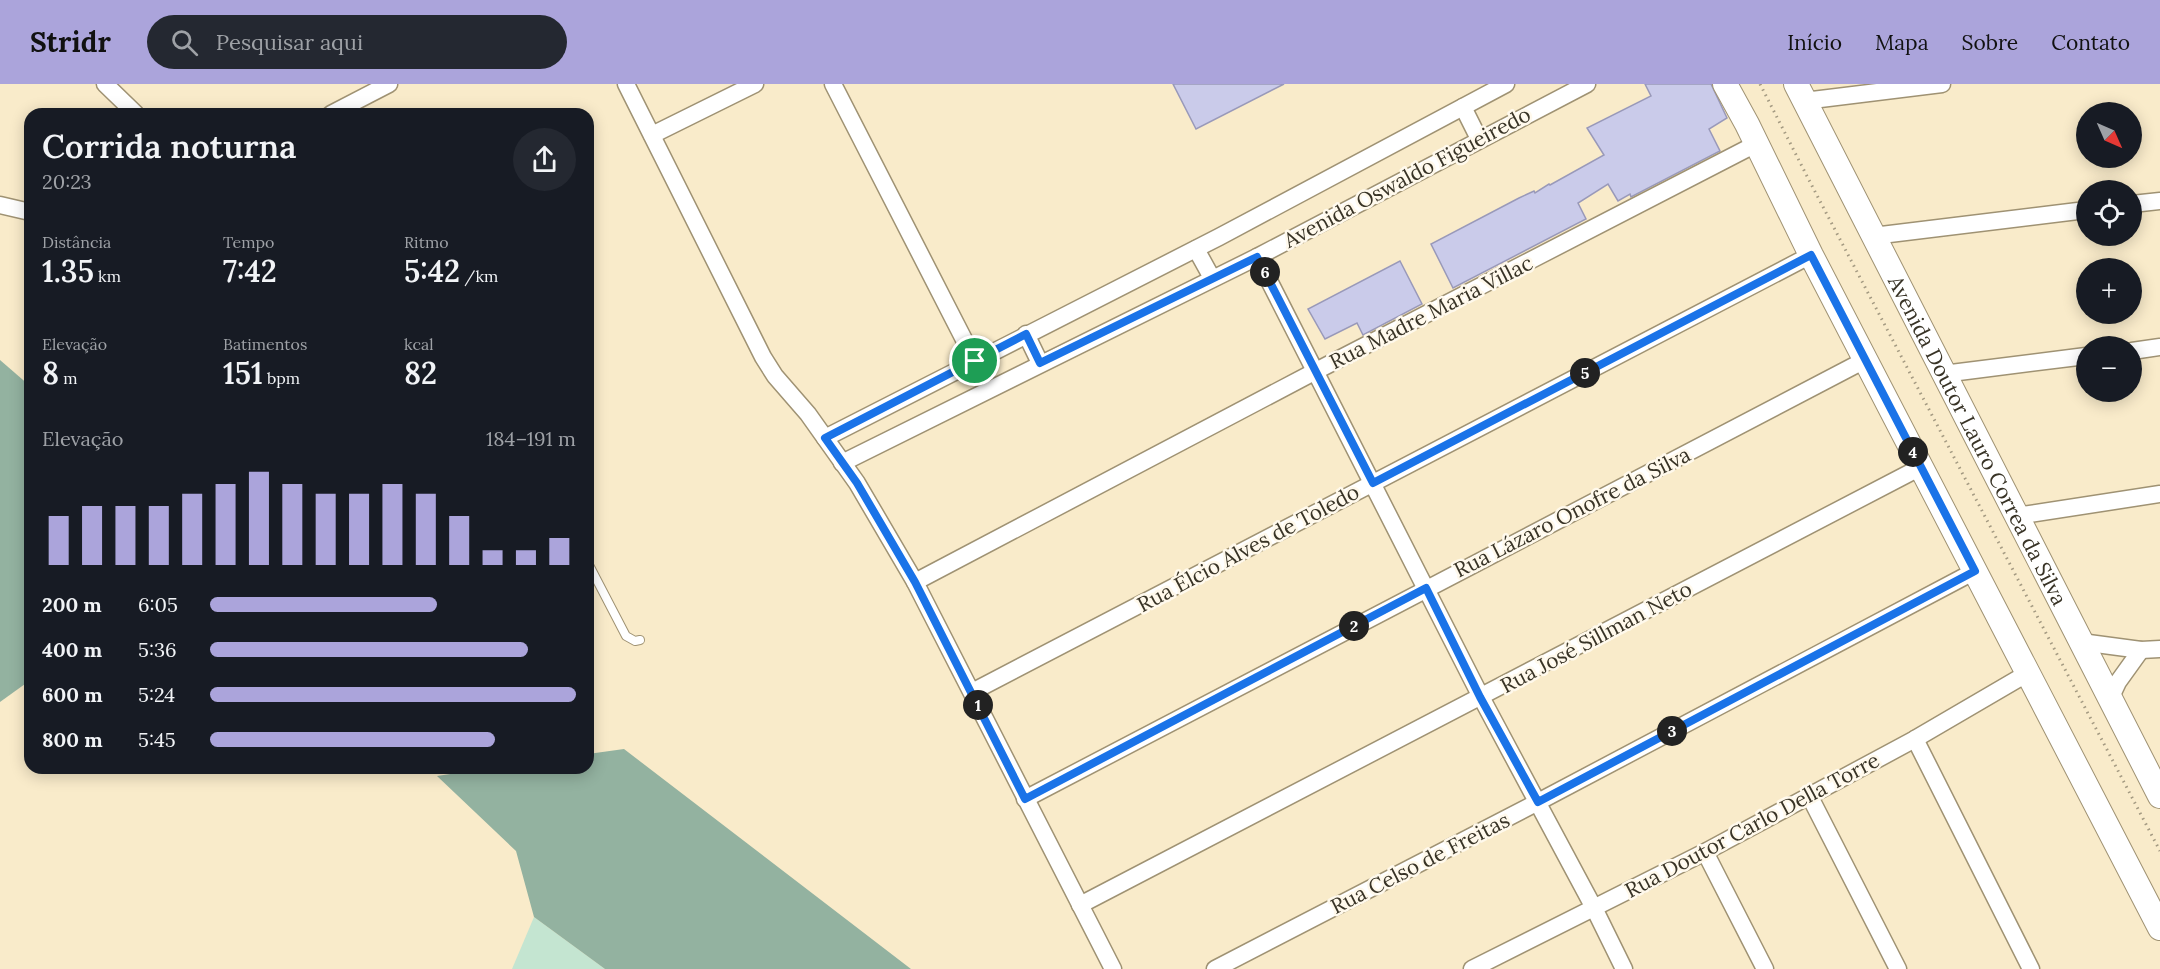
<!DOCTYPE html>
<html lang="pt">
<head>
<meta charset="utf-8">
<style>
  :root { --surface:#171b24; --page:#242831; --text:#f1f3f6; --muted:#9ea1a6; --accent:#aba4db }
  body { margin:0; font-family:Lora,serif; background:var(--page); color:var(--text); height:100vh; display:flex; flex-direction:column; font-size:22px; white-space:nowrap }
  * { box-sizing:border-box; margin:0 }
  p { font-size:20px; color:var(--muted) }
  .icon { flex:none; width:33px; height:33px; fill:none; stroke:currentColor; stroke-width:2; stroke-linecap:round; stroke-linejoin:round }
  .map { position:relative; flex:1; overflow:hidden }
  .panel { position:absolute; left:24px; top:24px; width:570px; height:666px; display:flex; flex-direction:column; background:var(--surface); border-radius:18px; box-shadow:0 3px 15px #0003 }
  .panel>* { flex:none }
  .needle { width:39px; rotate:135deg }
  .fabs { position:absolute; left:2076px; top:18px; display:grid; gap:12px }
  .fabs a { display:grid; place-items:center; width:66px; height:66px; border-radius:50%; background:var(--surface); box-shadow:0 3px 15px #0003; font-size:30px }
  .pin { position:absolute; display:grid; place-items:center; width:51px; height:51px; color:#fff; margin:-26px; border:3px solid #fff; border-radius:50%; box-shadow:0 2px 6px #0007 }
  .km { position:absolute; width:30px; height:30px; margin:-15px; border-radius:50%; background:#222; color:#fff; font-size:16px; line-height:30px; text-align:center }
  .round { display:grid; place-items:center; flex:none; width:63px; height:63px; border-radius:32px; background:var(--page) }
  .summary { display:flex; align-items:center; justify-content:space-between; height:102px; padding:0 18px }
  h1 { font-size:33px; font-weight:600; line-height:45px }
  .stats { display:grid; grid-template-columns:repeat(3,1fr); gap:9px; height:102px; padding:6px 18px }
  .stats div { display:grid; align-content:center }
  .stats b { font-size:30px; font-weight:600 }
  .stats small { font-size:16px; font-weight:400 }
  .stats p { font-size:16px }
  .chart { height:168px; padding:12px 18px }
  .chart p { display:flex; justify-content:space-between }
  .chart svg { width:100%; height:108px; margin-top:6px; stroke:var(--accent); stroke-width:6 }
  ul { padding:0 18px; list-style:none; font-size:20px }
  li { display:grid; grid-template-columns:96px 72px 1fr; align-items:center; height:45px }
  li i { height:15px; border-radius:8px; background:var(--accent) }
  header { display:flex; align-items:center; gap:36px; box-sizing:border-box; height:84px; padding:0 30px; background:var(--accent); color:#111 }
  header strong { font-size:28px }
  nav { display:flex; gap:33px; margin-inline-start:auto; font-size:21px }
  .search { width:420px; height:54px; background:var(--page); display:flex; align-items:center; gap:15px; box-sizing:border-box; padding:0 21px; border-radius:33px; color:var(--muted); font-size:22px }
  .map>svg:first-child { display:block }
  .green { fill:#c4e5d1 }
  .forest { fill:#93b2a0 }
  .building { fill:#cacbea; stroke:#9999b9; stroke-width:1.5 }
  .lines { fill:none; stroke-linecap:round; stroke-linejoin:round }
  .lane-casing { stroke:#9f9273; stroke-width:10 }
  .street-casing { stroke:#9f9273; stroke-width:19 }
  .secondary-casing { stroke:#9f9273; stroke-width:26 }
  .path { stroke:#a49a82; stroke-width:3; stroke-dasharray:1.5 4.5; stroke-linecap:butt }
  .lane { stroke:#fff; stroke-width:8 }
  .street { stroke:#fff; stroke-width:16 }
  .secondary { stroke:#fff; stroke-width:24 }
  .route-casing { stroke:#fff; stroke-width:12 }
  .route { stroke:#1a73e8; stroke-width:8 }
  .labels { text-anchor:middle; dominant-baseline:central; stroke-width:5; stroke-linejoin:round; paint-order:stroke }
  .street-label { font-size:21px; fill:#383326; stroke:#fff9ec }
</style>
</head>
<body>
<header>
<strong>Stridr</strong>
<div class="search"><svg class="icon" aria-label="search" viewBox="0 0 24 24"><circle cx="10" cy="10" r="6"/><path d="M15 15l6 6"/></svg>Pesquisar aqui</div>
<nav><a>Início</a><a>Mapa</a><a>Sobre</a><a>Contato</a></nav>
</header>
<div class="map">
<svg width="2160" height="885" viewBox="0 0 2160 885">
  <rect width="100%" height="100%" fill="#f9ebca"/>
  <polygon class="green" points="534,833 605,885 512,885"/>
  <g class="forest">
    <polygon points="0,276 30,302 30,593 25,600 0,618"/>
    <polygon points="624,665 911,885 605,885 534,833 516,767 437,692 490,684 588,684 588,670"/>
  </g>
  <g class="building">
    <polygon points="1173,0 1284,0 1196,45"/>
    <polygon points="1645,0 1711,0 1727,34 1709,45 1720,67 1631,113 1630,110 1618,117 1608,100 1578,119 1586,135 1453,204 1431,160 1519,114 1534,107 1535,109 1549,100 1550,101 1604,71 1587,44 1651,12"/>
    <polygon points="1400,177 1422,220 1363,251 1357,239 1325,255 1308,225"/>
  </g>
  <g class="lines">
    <g class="lane-casing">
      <polyline id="lane" points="588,479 626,552 635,557 640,556"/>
    </g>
    <g class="street-casing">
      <g id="street">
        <polyline points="105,0 136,30"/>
        <polyline points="626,0 763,273 775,292 808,330 857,399 915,498 1113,885"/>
        <polyline points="833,0 975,277"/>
        <polyline points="1804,17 1942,0"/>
        <polyline points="1463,23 1479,55"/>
        <polyline points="331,30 389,0"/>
        <polyline points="652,51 755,0"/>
        <polyline points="2132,120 2160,117"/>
        <polyline points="0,121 30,128"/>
        <polyline points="1873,152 2086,126"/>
        <polyline points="1196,165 1212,194"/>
        <polyline points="1257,173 1481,613 1594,824 1624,885"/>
        <polyline points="1026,250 1040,279"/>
        <polyline points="2132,267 2160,263"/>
        <polyline points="1943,290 2086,272"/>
        <polyline points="825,354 1219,153 1506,0"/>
        <polyline points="842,379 1257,173 1587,0"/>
        <polyline points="2016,432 2160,410"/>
        <polyline points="915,498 1314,288 1756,60"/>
        <polyline points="2081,558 2141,566 2160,565"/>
        <polyline points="972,608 1811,171"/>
        <polyline points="2110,615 2118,598 2141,566"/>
        <polyline points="1915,655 2031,885"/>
        <polyline points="1810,713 1898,885"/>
        <polyline points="1025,715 1865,276"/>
        <polyline points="1705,768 1765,885"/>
        <polyline points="1080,821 1921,383"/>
        <polyline points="1215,885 1538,718 1975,487"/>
        <polyline points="1472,885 1705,768 1915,655 2028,589"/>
      </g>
    </g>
    <g class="secondary-casing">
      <g id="secondary">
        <polyline points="1725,0 1747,40 1811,171 2160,844"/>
        <path id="s1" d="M1796 0 2160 712"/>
      </g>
    </g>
    <polyline class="path" points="1760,0 1810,98 2160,767"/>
    <use href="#lane" class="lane"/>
    <use href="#street" class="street"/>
    <use href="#secondary" class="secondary"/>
  </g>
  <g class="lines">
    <g class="route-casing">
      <polygon id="route" points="1811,171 1975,487 1538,718 1480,613 1426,504 1025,715 915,498 857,399 825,354 1026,250 1040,279 1257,173 1373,399"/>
    </g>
    <use href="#route" class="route"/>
  </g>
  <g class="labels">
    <g class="street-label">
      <text transform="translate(1407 93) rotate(-28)">Avenida Oswaldo Figueiredo</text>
      <text transform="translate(1431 228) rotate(-27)">Rua Madre Maria Villac</text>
      <text stroke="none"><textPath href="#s1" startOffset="400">Avenida Doutor Lauro Correa da Silva</textPath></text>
      <text transform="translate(1572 428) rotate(-27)">Rua Lázaro Onofre da Silva</text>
      <text transform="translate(1248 464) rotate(-28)">Rua Élcio Alves de Toledo</text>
      <text transform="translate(1596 553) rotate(-28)">Rua José Sillman Neto</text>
      <text transform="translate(1752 741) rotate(-28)">Rua Doutor Carlo Della Torre</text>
      <text transform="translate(1420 779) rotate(-27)">Rua Celso de Freitas</text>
    </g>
  </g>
</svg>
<div class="fabs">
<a><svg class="needle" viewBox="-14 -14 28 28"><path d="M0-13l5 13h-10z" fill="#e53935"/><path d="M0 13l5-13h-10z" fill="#9ea1a6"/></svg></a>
<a><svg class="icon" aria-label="locate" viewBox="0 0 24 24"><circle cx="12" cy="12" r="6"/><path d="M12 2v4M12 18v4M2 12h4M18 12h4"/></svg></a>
<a>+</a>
<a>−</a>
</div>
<div class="pin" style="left:975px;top:277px;background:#1e9e55"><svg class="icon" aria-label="arrive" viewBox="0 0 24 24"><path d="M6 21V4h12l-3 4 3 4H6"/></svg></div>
<b class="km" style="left:978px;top:621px">1</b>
<b class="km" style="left:1354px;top:542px">2</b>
<b class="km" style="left:1672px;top:647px">3</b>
<b class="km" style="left:1913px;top:368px">4</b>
<b class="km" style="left:1585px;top:289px">5</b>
<b class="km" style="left:1265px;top:188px">6</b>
<section class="panel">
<div class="summary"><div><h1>Corrida noturna</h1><p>20:23</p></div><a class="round"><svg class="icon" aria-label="share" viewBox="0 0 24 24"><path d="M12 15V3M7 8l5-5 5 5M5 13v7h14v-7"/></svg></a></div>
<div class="stats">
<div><p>Distância</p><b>1.35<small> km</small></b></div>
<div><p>Tempo</p><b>7:42</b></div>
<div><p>Ritmo</p><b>5:42<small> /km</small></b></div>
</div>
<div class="stats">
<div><p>Elevação</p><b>8<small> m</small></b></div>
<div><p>Batimentos</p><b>151<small> bpm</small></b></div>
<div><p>kcal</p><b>82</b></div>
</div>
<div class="chart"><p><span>Elevação</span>184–191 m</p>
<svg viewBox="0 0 160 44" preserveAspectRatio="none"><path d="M5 44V24M15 44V20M25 44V20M35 44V20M45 44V15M55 44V11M65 44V6M75 44V11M85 44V15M95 44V15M105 44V11M115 44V15M125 44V24M135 44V38M145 44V38M155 44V33"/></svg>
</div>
<ul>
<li><b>200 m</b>6:05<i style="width:62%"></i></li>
<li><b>400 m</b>5:36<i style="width:87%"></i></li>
<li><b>600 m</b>5:24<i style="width:100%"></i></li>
<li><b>800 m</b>5:45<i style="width:78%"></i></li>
</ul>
</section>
</div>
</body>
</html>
